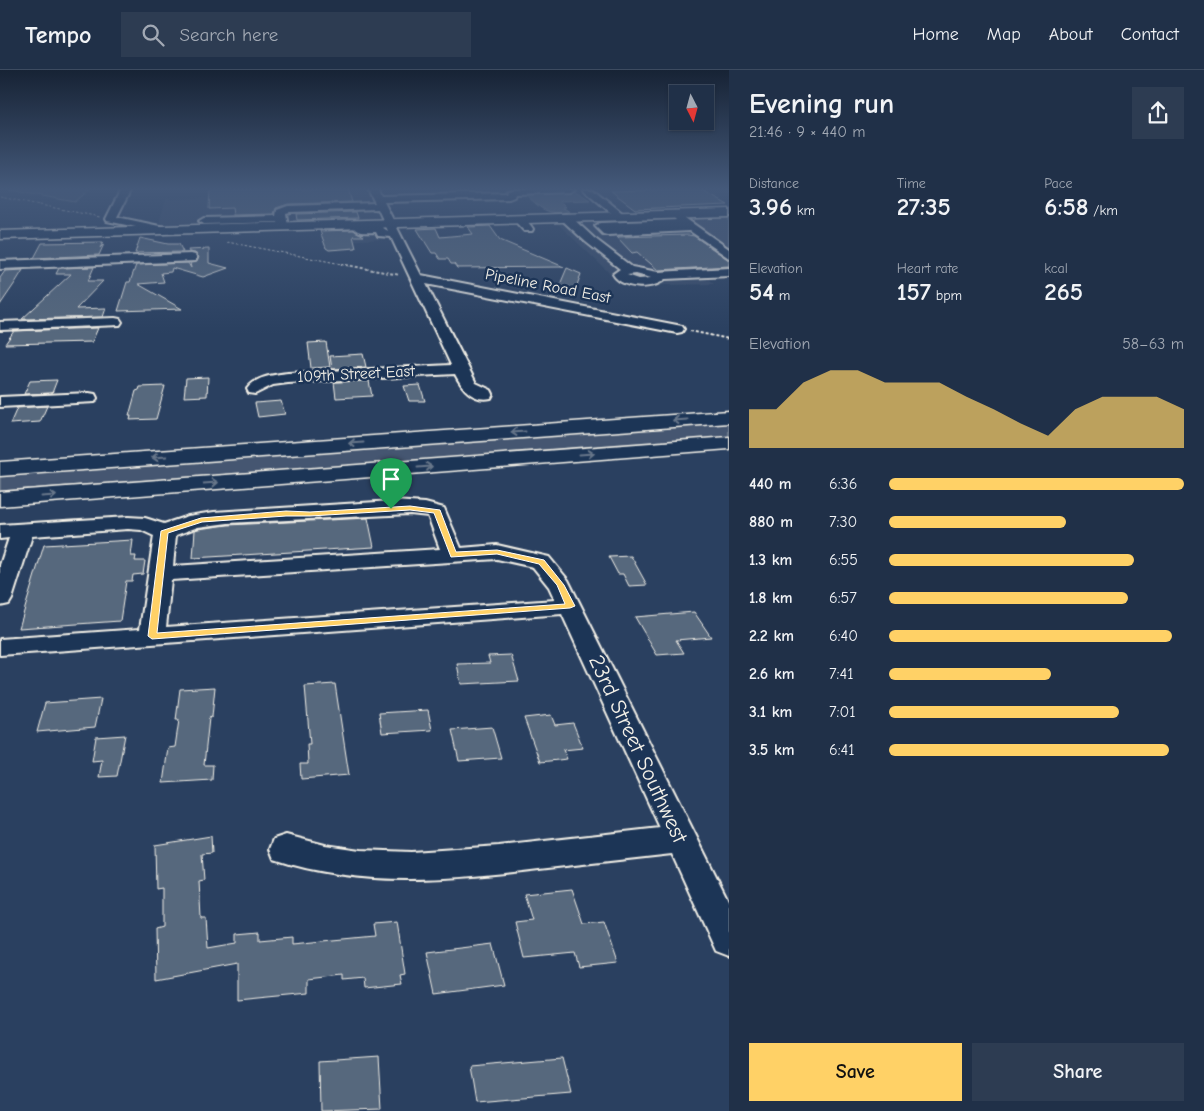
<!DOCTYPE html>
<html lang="en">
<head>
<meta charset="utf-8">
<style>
  :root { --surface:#203048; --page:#2d3c52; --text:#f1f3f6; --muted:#a2a9b4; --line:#3d4b60; --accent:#ffd166 }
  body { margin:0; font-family:"Comic Neue",sans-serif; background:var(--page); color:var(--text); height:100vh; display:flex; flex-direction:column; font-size:19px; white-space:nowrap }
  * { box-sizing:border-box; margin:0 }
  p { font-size:16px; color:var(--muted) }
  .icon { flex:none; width:28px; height:28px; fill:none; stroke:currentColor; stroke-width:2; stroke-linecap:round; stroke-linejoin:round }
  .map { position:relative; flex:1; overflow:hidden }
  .details { display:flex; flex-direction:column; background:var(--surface); width:475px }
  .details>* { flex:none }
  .needle { width:32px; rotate:174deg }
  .tools { position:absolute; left:669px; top:15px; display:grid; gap:10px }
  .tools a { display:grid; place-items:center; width:45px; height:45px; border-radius:0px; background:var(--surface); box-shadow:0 1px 4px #0004,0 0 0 1px var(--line); font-size:25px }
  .pin { position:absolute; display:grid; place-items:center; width:42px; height:42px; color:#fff; margin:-51px -21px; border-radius:50% 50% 50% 0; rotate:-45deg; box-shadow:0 0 5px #0007 }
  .pin .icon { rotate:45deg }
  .round { display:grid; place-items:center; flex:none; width:52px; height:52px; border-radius:0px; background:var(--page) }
  .summary { display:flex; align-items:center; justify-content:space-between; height:85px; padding:0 20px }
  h1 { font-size:28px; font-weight:800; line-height:38px }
  .metrics { display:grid; grid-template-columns:repeat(3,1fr); gap:8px; height:85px; padding:5px 20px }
  .metrics div { display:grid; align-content:center }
  .metrics b { font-size:25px; font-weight:800 }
  .metrics small { font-size:14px; font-weight:400 }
  .metrics p { font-size:14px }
  .chart { height:140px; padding:10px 20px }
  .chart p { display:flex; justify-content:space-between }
  .chart svg { width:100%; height:90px; margin-top:5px; fill:var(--accent); opacity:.7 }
  .action { display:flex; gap:10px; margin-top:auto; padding:10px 20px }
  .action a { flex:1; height:58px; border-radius:0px; background:var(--accent); color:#111; font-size:20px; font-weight:800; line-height:58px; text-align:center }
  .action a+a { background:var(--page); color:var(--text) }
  ul { padding:0 20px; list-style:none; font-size:16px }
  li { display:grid; grid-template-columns:80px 60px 1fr; align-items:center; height:38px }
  li i { height:12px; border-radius:6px; background:var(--accent) }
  header { display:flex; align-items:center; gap:30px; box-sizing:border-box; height:70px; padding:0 25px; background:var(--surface); border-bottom:1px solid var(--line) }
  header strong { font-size:24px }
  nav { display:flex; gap:28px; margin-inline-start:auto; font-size:18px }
  .search { width:350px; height:45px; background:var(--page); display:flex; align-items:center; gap:12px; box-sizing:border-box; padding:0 18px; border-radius:0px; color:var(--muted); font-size:19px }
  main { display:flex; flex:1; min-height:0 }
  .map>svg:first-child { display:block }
  .built { fill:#374c69 }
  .green { fill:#445771; stroke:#9ca4ac }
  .water { fill:#6a788a; stroke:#a1a8b0 }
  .building { fill:#56677d; stroke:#f4f1e8 }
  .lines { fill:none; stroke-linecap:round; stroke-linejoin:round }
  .minor-casing { stroke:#f4f1e8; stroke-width:4 }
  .major-casing { stroke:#f4f1e8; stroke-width:3 }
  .highway-casing { stroke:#f4f1e8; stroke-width:3 }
  .path-far1 { stroke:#f4f1e8; stroke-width:1; stroke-dasharray:2.5 2; stroke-linecap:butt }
  .path { stroke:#f4f1e8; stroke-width:2; stroke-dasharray:3 2; stroke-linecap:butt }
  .minor { fill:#1d3557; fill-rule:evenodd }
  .major { fill:#1d3557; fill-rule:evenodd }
  .highway { fill:#1d3557; fill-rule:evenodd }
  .oneway { stroke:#68778a }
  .route { fill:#ffd166; stroke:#fff; fill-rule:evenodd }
  .labels { text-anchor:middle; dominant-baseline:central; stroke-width:5; stroke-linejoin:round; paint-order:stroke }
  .far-street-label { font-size:16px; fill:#f4f1e8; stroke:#1d3557 }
  .near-street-label { font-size:22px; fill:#f4f1e8; stroke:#1d3557 }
</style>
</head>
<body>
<header>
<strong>Tempo</strong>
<div class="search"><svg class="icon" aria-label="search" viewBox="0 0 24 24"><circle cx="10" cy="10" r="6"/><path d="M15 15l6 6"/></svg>Search here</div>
<nav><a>Home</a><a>Map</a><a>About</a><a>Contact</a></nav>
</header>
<main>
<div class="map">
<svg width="729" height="1041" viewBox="0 0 729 1041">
  <rect width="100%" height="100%" fill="#2a4060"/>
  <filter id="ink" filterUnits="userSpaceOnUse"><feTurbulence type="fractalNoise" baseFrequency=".02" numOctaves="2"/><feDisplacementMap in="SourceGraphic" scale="10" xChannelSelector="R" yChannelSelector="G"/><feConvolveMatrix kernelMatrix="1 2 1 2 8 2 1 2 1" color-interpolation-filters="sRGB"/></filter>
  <g filter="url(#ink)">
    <g class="built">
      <polygon points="371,123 383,148 158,156 166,129"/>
      <polygon points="729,147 729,204 703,205 714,214 623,216 557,153"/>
      <polygon points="384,158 387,160 392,169 331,171 328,159"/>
    </g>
    <g class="green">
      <polygon points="4,119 90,119 75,132"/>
      <polygon points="729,147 729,180 699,158 690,149"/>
      <polygon points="729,352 729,367 0,421 0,405"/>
    </g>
    <path class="water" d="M572 121 579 123 590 130 560 131 566 137H562L570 142C545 144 544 141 526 125L531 122Z"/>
    <g class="building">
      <polygon points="210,119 348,119 352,132 288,134 276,138 274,144 233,145 232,138 209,139"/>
      <polygon points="693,119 699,119 728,135 635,139 611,121"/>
      <polygon points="356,142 358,148 297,150 296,144"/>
      <polygon points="490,156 500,170 564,197 457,198 454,194 451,194 448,189 440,189 436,183 432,183 417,159 436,158 440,167 473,164 468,157"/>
      <polygon points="354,160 364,166 353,166 356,178 329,180 326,178 320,161"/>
      <polygon points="688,165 694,166 729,190 729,196 658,200 637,182 632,183 617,167"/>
      <polygon points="140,168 168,174 179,174 183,182 135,183"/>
      <polygon points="103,172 100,178 104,174 99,185 34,188 42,173"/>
      <polygon points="209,179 209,193 228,198 203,207 172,198 171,202 161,203 164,212 138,214 182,239 118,241 127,212 130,212 136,195 188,193 191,198 190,193 197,192 199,187 195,183 189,182 188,180"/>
      <polygon points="94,197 88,211 103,211 76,239 106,238 103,247 22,249 71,204 56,204 59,198"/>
      <polygon points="567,198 581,204 573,226 556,224"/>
      <polygon points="23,200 15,213 0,235 0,208 5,201"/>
      <polygon points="98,258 92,272 5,274 14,261"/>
      <polygon points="326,272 330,297 311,298 308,273"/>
      <polygon points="363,284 366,297 332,299 330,286"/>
      <polygon points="208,307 207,326 184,327 186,308"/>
      <polygon points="57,310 52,323 24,324 30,311"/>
      <polygon points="369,311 372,326 336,328 334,312"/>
      <polygon points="420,315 425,331 409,331 404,316"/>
      <polygon points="165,316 156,349 130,350 131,346 129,346 136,321 139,320 140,317"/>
      <polygon points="281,331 285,344 258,347 255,333"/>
      <polygon points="47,336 40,352 10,354 17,338"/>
      <polygon points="368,448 374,477 193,488 195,460 198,459 228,455"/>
      <polygon points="133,470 131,486 136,486 135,491 145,491 143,504 133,505 132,511 126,511 120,551 19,558 44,475"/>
      <polygon points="631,486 647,515 629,516 623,504 618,504 609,487"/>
      <polygon points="694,542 711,567 676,570 684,583 657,585 635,547"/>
      <polygon points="511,585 519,611 461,614 457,594 490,593 488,586"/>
      <polygon points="335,614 349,705 301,709 300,694 308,694 307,674 310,674 305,616"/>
      <polygon points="215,617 212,647 209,648 204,695 213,695 212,710 163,713 168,678 175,677 179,650 176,650 180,619"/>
      <polygon points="101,629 95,657 37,662 45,633"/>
      <polygon points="428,640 432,660 382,663 379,643"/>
      <polygon points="551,645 555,655 573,653 583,678 563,680 567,689 540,692 524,648"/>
      <polygon points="492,657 501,688 459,691 452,660"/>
      <polygon points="125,665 117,706 99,707 102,690 92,691 96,667"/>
      <polygon points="211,766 212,783 202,784 204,810 199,811 201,848 206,848 208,878 237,873 237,864 260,862 260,870 292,867 292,874 375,866 373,854 397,852 405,904 400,905 402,914 364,918 363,908 344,910 344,905 309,909 309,923 237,930 237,894 156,909 155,859 162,857 162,818 156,819 155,775"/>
      <polygon points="572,819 584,854 604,852 618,893 579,897 575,883 524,888 515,852 532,850 524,824"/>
      <polygon points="493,874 504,915 436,924 427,882"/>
      <polygon points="379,987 382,1039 321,1041 320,991"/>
      <polygon points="562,988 571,1024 475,1032 469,996"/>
    </g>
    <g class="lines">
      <g class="minor-casing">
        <g id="minor">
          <polygon points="121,119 131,119 117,147 169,158 170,160 169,162 165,163 107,151 106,149"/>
          <path d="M368 119H378L381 126 506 123 507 120 511 119H574L569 122 515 124 514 127 509 129 384 132 421 205 677 255 682 256 684 259 682 262 677 263 426 214 476 313 491 320 493 324 491 328C473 332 462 318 455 304L288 313 273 315 255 324 249 323 247 319C256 306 274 305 288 303L451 295 391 167 378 166 376 162C365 162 356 165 352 154L357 151 361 152 363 156H380L388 161 378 139 290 142 286 143 288 156 283 159 279 158 277 152 204 154 199 151 204 148 276 146 277 140 288 136 375 133Z"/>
          <polygon points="583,119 593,119 626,146 625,148 617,148"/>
          <polygon points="675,141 729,179 729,188 690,161 607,165 603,164 595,156 600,153 676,150 670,144"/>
          <path d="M565 144 569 145 594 168 632 197 658 202 729 198V206L665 209C653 221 621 219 613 204L620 199 586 172 561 149 560 147ZM636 204 651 208 639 209 627 205Z"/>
          <path d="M518 146C524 147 530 154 533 159L532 161H524L513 149 514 147Z"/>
          <polygon points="191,184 195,185 197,188 195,191 0,199 0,191"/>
          <polygon points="115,248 120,249 122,252 120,255 0,260 0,252"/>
          <polygon points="89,323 95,324 97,328 95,332 0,337 0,327"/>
          <path d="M393 431 425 433 444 438 461 478 497 475 549 487 568 510 729 832V886L716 881 672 784C627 789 583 794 539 799 450 810 360 818 274 789L270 779 274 769 286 765 325 775 360 780 411 782 499 776 660 758 562 544 0 585V569L140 559 154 466 141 460 128 459 32 466 12 529 9 534 0 536V495L9 468 0 469V455L128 447 145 448 164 454 188 446 214 442ZM410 444 428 446 440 479 173 496 176 465 198 457 228 453ZM497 489 533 497 549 517 555 530 166 557 171 510Z"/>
        </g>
      </g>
      <g class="major-casing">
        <polygon id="major" points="729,139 729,147 0,169 0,161"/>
      </g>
      <g class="highway-casing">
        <g id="highway">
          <polygon points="729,341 729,353 0,406 0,392"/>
          <polygon points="729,367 729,379 0,436 0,422"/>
        </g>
      </g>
      <g class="path-far1">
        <polyline points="0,127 100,147"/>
        <polyline points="227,172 347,195"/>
      </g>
      <g class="path">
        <polyline points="341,194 400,205"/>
        <polyline points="690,261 729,269"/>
      </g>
      <use href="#minor" class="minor"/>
      <use href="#major" class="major"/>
      <use href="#highway" class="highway"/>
    </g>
    <defs><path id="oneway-shaft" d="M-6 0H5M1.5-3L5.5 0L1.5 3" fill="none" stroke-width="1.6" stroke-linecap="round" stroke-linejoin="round" transform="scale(1.25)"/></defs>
    <g class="oneway">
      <use href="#oneway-shaft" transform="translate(680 350) rotate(176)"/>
      <use href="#oneway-shaft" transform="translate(518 362) rotate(176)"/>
      <use href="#oneway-shaft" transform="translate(356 373) rotate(176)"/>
      <use href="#oneway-shaft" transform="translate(587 384) rotate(-4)"/>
      <use href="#oneway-shaft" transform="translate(159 387) rotate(176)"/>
      <use href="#oneway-shaft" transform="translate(425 397) rotate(-4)"/>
      <use href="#oneway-shaft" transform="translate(211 413) rotate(-4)"/>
      <use href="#oneway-shaft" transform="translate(49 426) rotate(-4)"/>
    </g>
  </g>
  <linearGradient id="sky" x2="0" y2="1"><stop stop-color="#172335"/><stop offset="0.45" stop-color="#44597a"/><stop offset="1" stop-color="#44597a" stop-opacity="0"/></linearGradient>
  <rect width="729" height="264" fill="url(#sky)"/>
  <path class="route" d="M410 436 440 440 456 482 497 480 544 490 564 515 575 536 570 538 152 569 148 566 161 461 201 448 286 441 310 442ZM410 440 434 443 451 487 497 484 539 494 557 515 565 534 157 563 168 463 202 452 286 446H310Z"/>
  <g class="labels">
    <g class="far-street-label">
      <text transform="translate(548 216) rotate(11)">Pipeline Road East</text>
      <text transform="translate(356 304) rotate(-3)">109th Street East</text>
    </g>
    <g class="near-street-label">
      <text transform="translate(638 679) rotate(65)">23rd Street Southwest</text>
    </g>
  </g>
</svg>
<div class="tools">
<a><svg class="needle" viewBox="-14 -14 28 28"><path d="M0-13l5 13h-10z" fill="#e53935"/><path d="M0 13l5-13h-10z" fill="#a2a9b4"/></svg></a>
</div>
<div class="pin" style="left:391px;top:439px;background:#1e9e55"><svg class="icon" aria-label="arrive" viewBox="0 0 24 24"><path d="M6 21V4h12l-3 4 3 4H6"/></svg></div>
</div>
<section class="details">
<div class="summary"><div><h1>Evening run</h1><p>21:46 · 9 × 440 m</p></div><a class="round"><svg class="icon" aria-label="share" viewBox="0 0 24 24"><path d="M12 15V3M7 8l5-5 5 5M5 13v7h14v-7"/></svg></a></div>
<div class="metrics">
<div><p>Distance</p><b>3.96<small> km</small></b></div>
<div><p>Time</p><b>27:35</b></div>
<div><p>Pace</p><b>6:58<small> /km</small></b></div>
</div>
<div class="metrics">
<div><p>Elevation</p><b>54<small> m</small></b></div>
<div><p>Heart rate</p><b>157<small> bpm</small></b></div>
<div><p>kcal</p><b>265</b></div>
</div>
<div class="chart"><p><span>Elevation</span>58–63 m</p>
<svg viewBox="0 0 160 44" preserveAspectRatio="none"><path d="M0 44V25L10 25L20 12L30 6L40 6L50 12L60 12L70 12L80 19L90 25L100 32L110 38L120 25L130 19L140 19L150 19L160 25V44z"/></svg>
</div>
<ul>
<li><b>440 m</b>6:36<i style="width:100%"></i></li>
<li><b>880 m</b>7:30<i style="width:60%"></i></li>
<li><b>1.3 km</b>6:55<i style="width:83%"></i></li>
<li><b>1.8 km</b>6:57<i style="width:81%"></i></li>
<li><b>2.2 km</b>6:40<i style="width:96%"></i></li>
<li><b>2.6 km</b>7:41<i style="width:55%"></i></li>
<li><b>3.1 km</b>7:01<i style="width:78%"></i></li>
<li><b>3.5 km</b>6:41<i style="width:95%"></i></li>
</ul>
<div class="action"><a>Save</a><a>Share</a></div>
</section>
</main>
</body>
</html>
